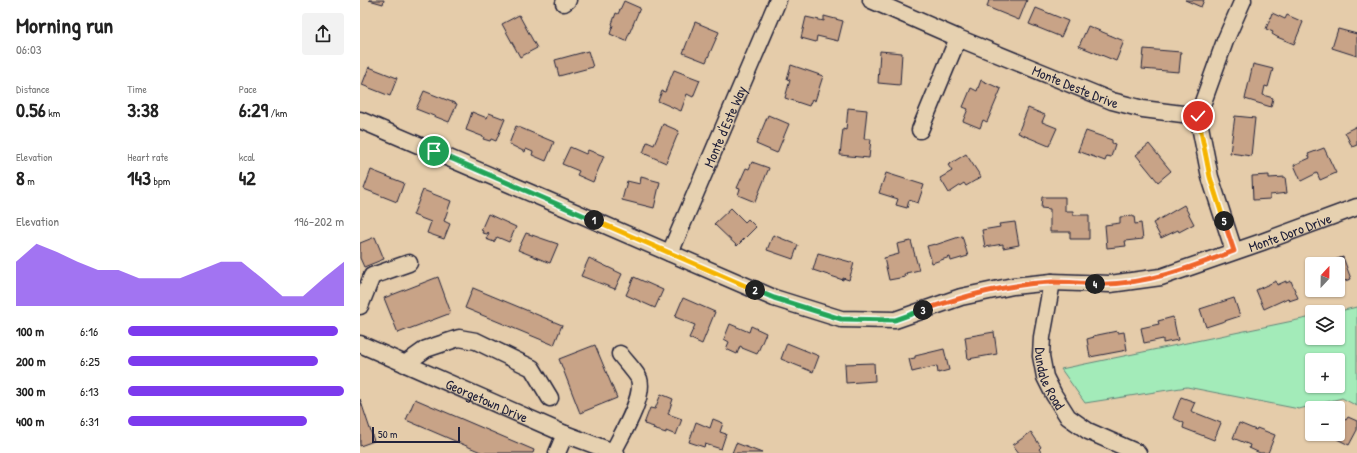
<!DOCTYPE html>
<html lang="en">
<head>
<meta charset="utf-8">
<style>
  :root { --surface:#fff; --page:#f2f2f2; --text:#222; --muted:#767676; --accent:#7c3aed }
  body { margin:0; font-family:"Patrick Hand",sans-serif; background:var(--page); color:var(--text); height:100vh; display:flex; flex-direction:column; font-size:15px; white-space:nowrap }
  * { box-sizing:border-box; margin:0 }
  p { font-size:13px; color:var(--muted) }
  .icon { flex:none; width:22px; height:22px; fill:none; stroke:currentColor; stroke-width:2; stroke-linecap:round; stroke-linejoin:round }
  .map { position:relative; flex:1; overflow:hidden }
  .details { display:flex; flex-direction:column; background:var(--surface); width:360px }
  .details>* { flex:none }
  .needle { width:26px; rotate:22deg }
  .buttons { position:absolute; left:945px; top:257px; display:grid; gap:8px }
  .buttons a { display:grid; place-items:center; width:40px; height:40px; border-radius:4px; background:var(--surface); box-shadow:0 1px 3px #0004; font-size:20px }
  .scale { position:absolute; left:12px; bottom:10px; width:88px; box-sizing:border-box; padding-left:4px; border:2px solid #22223b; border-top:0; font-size:11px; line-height:14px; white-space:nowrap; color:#22223b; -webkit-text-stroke:3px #e6d1b0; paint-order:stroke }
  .pin { position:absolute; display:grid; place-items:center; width:34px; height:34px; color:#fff; margin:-17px; border:2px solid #fff; border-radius:50%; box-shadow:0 1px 4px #0007 }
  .km { position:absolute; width:20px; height:20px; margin:-10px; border-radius:50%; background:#222; color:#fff; font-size:11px; line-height:20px; text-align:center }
  .round { display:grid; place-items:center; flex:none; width:42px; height:42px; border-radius:4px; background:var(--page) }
  .summary { display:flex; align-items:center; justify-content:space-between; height:68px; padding:0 16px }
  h1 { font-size:22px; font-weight:700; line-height:30px }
  .stats { display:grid; grid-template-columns:repeat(3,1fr); gap:6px; height:68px; padding:4px 16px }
  .stats div { display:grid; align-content:center }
  .stats b { font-size:20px; font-weight:700 }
  .stats small { font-size:11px; font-weight:400 }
  .stats p { font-size:11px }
  .chart { height:112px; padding:8px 16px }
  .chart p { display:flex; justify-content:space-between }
  .chart svg { width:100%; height:72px; margin-top:4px; fill:var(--accent); opacity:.7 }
  ul { padding:0 16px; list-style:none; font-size:13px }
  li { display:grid; grid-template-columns:64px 48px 1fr; align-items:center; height:30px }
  li i { height:10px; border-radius:5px; background:var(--accent) }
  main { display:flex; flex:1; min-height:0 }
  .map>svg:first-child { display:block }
  .green { fill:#a3ebb9; stroke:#62867a; fill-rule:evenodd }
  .building { fill:#c8a387; stroke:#22223b }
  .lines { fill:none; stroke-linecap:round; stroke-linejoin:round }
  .minor-casing { stroke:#22223b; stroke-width:19 }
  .minor { stroke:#e6d1b0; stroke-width:16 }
  .split-1-casing { stroke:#fff; stroke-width:8 }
  .split-2-casing { stroke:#fff; stroke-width:8 }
  .split-3-casing { stroke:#fff; stroke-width:8 }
  .split-4-casing { stroke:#fff; stroke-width:8 }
  .split-5-casing { stroke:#fff; stroke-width:8 }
  .split-6-casing { stroke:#fff; stroke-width:8 }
  .split-1 { stroke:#22a559; stroke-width:5 }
  .split-2 { stroke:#f5b400; stroke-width:5 }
  .split-3 { stroke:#22a559; stroke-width:5 }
  .split-4 { stroke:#f0652b; stroke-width:5 }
  .split-5 { stroke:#f0652b; stroke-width:5 }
  .split-6 { stroke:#f5b400; stroke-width:5 }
  .labels { text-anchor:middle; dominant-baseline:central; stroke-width:3.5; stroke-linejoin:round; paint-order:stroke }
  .street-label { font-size:14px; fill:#22223b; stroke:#e6d1b0 }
</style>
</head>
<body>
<main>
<section class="details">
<div class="summary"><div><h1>Morning run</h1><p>06:03</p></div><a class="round"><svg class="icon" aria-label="share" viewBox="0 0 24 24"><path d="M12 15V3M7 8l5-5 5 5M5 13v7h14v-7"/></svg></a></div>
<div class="stats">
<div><p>Distance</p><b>0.56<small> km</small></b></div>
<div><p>Time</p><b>3:38</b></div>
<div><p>Pace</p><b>6:29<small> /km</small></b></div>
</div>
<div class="stats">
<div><p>Elevation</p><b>8<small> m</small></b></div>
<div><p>Heart rate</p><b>143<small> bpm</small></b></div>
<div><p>kcal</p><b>42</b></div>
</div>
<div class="chart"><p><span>Elevation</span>196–202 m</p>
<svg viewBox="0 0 160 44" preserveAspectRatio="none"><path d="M0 44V17L10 6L20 11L30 17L40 22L50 22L60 27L70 27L80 27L90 22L100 17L110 17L120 27L130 38L140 38L150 27L160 17V44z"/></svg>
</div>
<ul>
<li><b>100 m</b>6:16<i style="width:97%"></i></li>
<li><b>200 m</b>6:25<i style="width:88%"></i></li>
<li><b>300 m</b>6:13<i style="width:100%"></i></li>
<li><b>400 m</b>6:31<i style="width:83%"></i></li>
</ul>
</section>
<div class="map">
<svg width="997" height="453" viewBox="0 0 997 453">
  <rect width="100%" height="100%" fill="#e5ccaa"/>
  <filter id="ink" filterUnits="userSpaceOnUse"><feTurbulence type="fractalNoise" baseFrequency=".025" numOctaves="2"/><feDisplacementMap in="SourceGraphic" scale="8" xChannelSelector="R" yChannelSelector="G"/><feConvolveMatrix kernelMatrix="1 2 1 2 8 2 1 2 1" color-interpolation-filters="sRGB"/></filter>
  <g filter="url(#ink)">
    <path class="green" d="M997 307V406L982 398 939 409 827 387 725 403 701 369 952 317V338H978V312H975ZM952 360H978V386H952Z"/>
    <g class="building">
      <polygon points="9,0 24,0 23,4"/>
      <polygon points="629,0 667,0 659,20 627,7"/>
      <polygon points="825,0 844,0 841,7"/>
      <polygon points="264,1 280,8 266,41 250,34 253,25 252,24 256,13 258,14"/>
      <polygon points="676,8 708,21 701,37 669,24"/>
      <polygon points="912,13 925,19 927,15 943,22 934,44 917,37 912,34 913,32 906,29"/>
      <polygon points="159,15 177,48 160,57 142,24"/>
      <polygon points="464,16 483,21 478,41 457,36 456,42 441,38 446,17 464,21"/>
      <polygon points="335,22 359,32 346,62 323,53"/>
      <polygon points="728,26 764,41 756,61 719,46"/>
      <polygon points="978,29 997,34 997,56 972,48"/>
      <polygon points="784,49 821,52 819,72 782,69"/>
      <polygon points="228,51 233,67 199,76 195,60"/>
      <polygon points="520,51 542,53 540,85 518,83"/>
      <polygon points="893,64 913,69 908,87 905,86 903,95 913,98 911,107 885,99"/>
      <polygon points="431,65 463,76 455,101 452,99 449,106 425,98 430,80 427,79"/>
      <polygon points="9,67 37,78 30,96 2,85"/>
      <polygon points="314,70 340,80 333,97 327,94 321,111 298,101 302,91 305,92"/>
      <polygon points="621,80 641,89 627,122 623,120 620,128 603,121 608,109 603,107 611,88 617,91"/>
      <polygon points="64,91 97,104 89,122 56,109"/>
      <polygon points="488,108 507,110 504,139 511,139 509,158 480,155 483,129 486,130"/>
      <polygon points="668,108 685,115 682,122 697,128 689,146 658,133"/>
      <polygon points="112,112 127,118 129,113 145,119 136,141 131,139 130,141 123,139 124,137 106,130"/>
      <polygon points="408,115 429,124 417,153 396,144"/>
      <polygon points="875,116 895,118 891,156 870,153"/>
      <polygon points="303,124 319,131 306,163 283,153 287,142 294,145"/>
      <polygon points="156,126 194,142 186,161 172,155 173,152 166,149 165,152 149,144"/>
      <polygon points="997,126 997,145 992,147 985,132"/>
      <polygon points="726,131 752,140 752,143 755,144 751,157 747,156 745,161 718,151"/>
      <polygon points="789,144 811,171 798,182 776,155"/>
      <polygon points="210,147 226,154 228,150 244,156 233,182 217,175 219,171 202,164"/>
      <polygon points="964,148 976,173 960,180 957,173 941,181 934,165 950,158 948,154"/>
      <polygon points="606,154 621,177 606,186 604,183 589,193 580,178 592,171 588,165"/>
      <polygon points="392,162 409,168 395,202 378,195 380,189 377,188 386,168 389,169"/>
      <polygon points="11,170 44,183 37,202 4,189"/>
      <polygon points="526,173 564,185 558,203 549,200 547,208 536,205 538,199 519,193"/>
      <polygon points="909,175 909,178 925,177 927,193 910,195 910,199 893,200 892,176"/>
      <polygon points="281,177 300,182 294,208 262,200 267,181 280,184"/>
      <polygon points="63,190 91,201 84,221 90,224 84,239 67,233 71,222 53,215"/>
      <polygon points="682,197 705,197 705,211 713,211 713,215 729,215 729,239 710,239 710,232 690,232 690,209 681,208"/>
      <polygon points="824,205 834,224 819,232 818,230 801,238 793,223"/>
      <polygon points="371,208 385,222 388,219 396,227 377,246 354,224"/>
      <polygon points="128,214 156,227 149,242 137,237 134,242 126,239 129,233 128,232 127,234 122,233 123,231 121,230"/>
      <polygon points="774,216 775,224 781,223 783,239 765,241 766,246 747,248 745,225 760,223 760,217"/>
      <polygon points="655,222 659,245 643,248 643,244 625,247 622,230 640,227 639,224"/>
      <polygon points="166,233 198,244 190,263 158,250"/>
      <polygon points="413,235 438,245 433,259 407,250"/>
      <polygon points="602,236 608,256 591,261 590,257 572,263 567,246 575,244 575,245"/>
      <polygon points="15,237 24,259 4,267 0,258 0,243"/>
      <polygon points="551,241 559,270 546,273 547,274 544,274 545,277 529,280 524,258 539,254 537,244"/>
      <polygon points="458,253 494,263 489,280 483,278 483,280 453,270"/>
      <polygon points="983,257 991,279 978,283 978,264 969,264 968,262"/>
      <polygon points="229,258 262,274 255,289 221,276"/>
      <polygon points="78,277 91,313 38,333 24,298"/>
      <polygon points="274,277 303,290 295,308 266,295"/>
      <polygon points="916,281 917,285 926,281 926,283 931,281 938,298 929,301 928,298 904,309 896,290"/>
      <polygon points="113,288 202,325 194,345 105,308"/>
      <polygon points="323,298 355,312 342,344 329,338 335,325 315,317"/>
      <polygon points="874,298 880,316 846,327 840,309"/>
      <polygon points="813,317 818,340 803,343 803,339 784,343 781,328 799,324 798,321"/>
      <polygon points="370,324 389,332 391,326 406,333 397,354 382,348 382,347 380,346 377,354 366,349 369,342 364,339"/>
      <polygon points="757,331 758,333 764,332 767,350 730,357 727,339 734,337 733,336"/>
      <polygon points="634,332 637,354 608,359 605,337"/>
      <polygon points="427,343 459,356 453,372 421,359"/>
      <polygon points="235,345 257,398 220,413 199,359"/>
      <polygon points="584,349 589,370 578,373 577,366 552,372 549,359 555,358 555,356"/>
      <polygon points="514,363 515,381 486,383 485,364"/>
      <polygon points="301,394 313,399 308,414 322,419 316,435 306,431 306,433 293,429 294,427 284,424 290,408 295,409"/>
      <polygon points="821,397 835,402 831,411 861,423 854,440 823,428 824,423 813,418"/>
      <polygon points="0,399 14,441 0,446"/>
      <polygon points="55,399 174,450 173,453 123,453 46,420"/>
      <polygon points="978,416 986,420 988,417 997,421 997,430 989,445 977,439 979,434 978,434"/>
      <polygon points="353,419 363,423 360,432 366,434 361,449 345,444 344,447 329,442 336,422 350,428"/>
      <polygon points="879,423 896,430 897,428 915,435 908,453 900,453 889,448 890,445 873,438"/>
      <polygon points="671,432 681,447 679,449 682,453 659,453 653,445"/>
      <polygon points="376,443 402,453 372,453"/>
    </g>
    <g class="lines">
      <g class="minor-casing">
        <g id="minor">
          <path id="s1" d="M511 0 598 38 752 101 783 109 838 116"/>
          <polyline points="204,3 208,0"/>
          <path id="s2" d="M0 120 187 200 414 298 481 319 535 320 601 297 653 286 692 282 750 284 801 277 902 242 997 207"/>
          <polyline points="560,130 598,38"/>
          <polyline points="874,251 850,177 838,116 865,41 883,0"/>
          <path id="s3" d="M310 253 418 0"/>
          <path id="s4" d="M692 282 682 337 681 356 685 377 694 395 708 417 728 431 778 453"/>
          <polyline points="0,306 12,276 49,263"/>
          <path id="s5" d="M0 344 205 434 256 453"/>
          <polyline points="45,364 66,349 99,338 116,341 172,368 190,398"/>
          <path d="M253 452C261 436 285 397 279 379 277 373 264 360 260 354"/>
          <polyline points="197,453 205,434"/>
        </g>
      </g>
      <use href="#minor" class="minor"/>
    </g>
  </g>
  <g class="lines" filter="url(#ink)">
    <g class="split-1-casing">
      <polyline id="split-1" points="74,151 234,220"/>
    </g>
    <g class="split-2-casing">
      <polyline id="split-2" points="234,220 395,290"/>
    </g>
    <g class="split-3-casing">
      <polyline id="split-3" points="395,290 414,298 481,319 535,320 563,310"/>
    </g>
    <g class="split-4-casing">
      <path id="split-4" d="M563 310C605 296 648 284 692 282 706 282 721 283 735 284"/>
    </g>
    <g class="split-5-casing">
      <path id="split-5" d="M735 284C783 286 830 268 874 251L864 221"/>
    </g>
    <g class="split-6-casing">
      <polyline id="split-6" points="838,116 850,177 864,221"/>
    </g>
    <use href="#split-1" class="split-1"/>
    <use href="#split-2" class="split-2"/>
    <use href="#split-3" class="split-3"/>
    <use href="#split-4" class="split-4"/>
    <use href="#split-5" class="split-5"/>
    <use href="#split-6" class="split-6"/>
  </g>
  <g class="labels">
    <g class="street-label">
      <text stroke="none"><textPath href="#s1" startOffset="222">Monte Deste Drive</textPath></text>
      <text stroke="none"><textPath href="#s3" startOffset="138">Monte d'Este Way</textPath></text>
      <text stroke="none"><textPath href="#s2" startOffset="983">Monte Doro Drive</textPath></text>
      <text stroke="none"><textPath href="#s4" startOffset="99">Dundale Road</textPath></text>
      <text stroke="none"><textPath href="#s5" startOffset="139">Georgetown Drive</textPath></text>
    </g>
  </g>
</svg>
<div class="buttons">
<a><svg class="needle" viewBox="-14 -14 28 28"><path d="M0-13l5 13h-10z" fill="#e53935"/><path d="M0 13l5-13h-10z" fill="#767676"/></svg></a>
<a><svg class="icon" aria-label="layers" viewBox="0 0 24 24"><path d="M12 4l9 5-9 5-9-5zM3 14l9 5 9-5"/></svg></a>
<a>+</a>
<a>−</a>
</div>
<div class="scale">50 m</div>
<div class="pin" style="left:74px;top:151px;background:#1e9e55"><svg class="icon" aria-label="arrive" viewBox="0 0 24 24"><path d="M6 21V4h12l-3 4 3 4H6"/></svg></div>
<div class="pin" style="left:838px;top:116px;background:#d93025"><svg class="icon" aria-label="check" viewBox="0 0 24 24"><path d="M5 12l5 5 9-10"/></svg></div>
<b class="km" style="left:234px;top:220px">1</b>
<b class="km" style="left:395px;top:290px">2</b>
<b class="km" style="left:563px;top:310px">3</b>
<b class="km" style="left:735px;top:284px">4</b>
<b class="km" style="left:864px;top:221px">5</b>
</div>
</main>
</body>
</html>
